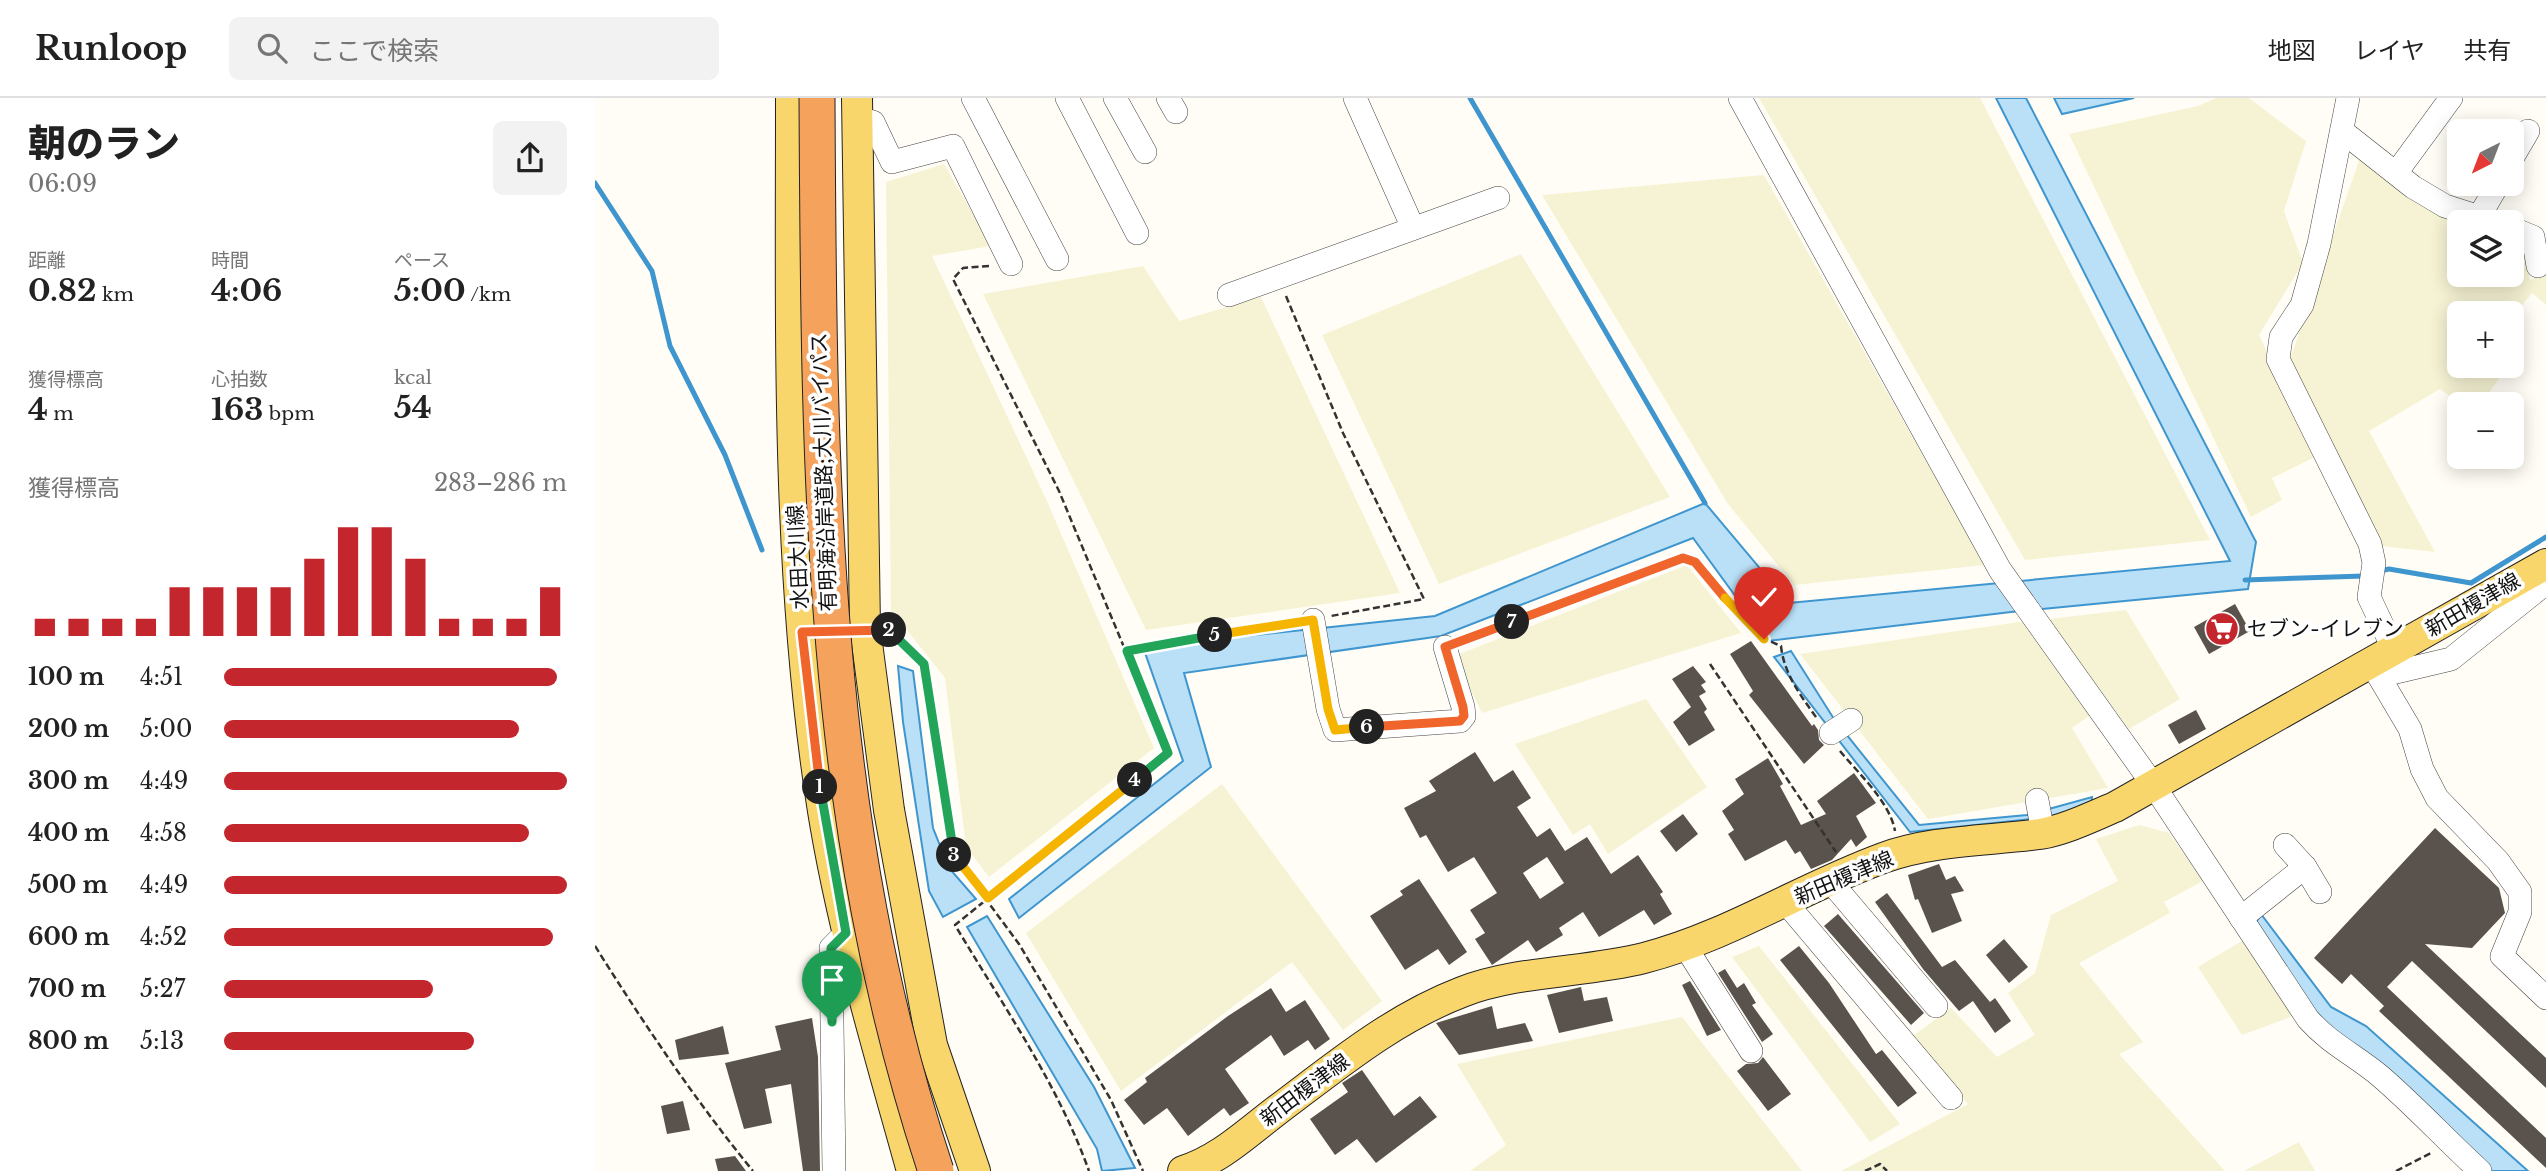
<!DOCTYPE html>
<html lang="ja">
<head>
<meta charset="utf-8">
<style>
  :root { --surface:#fff; --page:#f2f2f2; --text:#222; --muted:#767676; --line:#e0e0e0; --accent:#c4262e }
  body { margin:0; font-family:"Libre Baskerville","Noto Sans JP",serif; background:var(--page); color:var(--text); height:100vh; display:flex; flex-direction:column; font-size:26px; white-space:nowrap }
  * { box-sizing:border-box; margin:0 }
  p { font-size:23px; color:var(--muted) }
  .icon { flex:none; width:38px; height:38px; fill:none; stroke:currentColor; stroke-width:2; stroke-linecap:round; stroke-linejoin:round }
  .map { position:relative; flex:1; overflow:hidden }
  .side { display:flex; flex-direction:column; background:var(--surface); width:595px }
  .side>* { flex:none }
  .needle { width:46px; rotate:222deg }
  .fabs { position:absolute; left:1852px; top:21px; display:grid; gap:14px }
  .fabs a { display:grid; place-items:center; width:77px; height:77px; border-radius:10px; background:var(--surface); box-shadow:0 4px 18px #0003; font-size:35px }
  .pin { position:absolute; display:grid; place-items:center; width:60px; height:60px; color:#fff; margin:-72px -30px; border-radius:50% 50% 50% 0; rotate:-45deg; box-shadow:0 0 7px #0007 }
  .pin .icon { rotate:45deg }
  .km { position:absolute; width:35px; height:35px; margin:-18px; border-radius:50%; background:#222; color:#fff; font-size:19px; line-height:35px; text-align:center }
  .round { display:grid; place-items:center; flex:none; width:74px; height:74px; border-radius:10px; background:var(--page) }
  .headline { display:flex; align-items:center; justify-content:space-between; height:119px; padding:0 28px }
  h1 { font-size:38px; font-weight:800; line-height:52px }
  .metrics { display:grid; grid-template-columns:repeat(3,1fr); gap:10px; height:119px; padding:7px 28px }
  .metrics div { display:grid; align-content:center }
  .metrics b { font-size:30px; font-weight:800 }
  .metrics small { font-size:19px; font-weight:400 }
  .metrics p { font-size:19px }
  .chart { height:196px; padding:14px 28px }
  .chart p { display:flex; justify-content:space-between }
  .chart svg { width:100%; height:126px; margin-top:7px; stroke:var(--accent); stroke-width:6 }
  ul { padding:0 28px; list-style:none; font-size:23px }
  li { display:grid; grid-template-columns:112px 84px 1fr; align-items:center; height:52px }
  li i { height:18px; border-radius:9px; background:var(--accent) }
  header { display:flex; align-items:center; gap:42px; box-sizing:border-box; height:98px; padding:0 35px; background:var(--surface); border-bottom:2px solid var(--line) }
  header strong { font-size:33px }
  nav { display:flex; gap:38px; margin-inline-start:auto; font-size:24px }
  .search { width:490px; height:63px; background:var(--page); display:flex; align-items:center; gap:18px; box-sizing:border-box; padding:0 24px; border-radius:10px; color:var(--muted); font-size:26px }
  main { display:flex; flex:1; min-height:0 }
  .map>svg:first-child { display:block }
  .farmland { fill:#f6f3d4 }
  .water { fill:#b9e0f7; stroke:#3f96cf; stroke-width:2 }
  .lines { fill:none; stroke-linecap:round; stroke-linejoin:round }
  .stream { stroke:#3f96cf; stroke-width:5 }
  .building { fill:#5a524d; fill-rule:evenodd }
  .minor-casing { stroke:#444; stroke-width:24 }
  .major-casing { stroke:#222; stroke-width:32 }
  .path { stroke:#333; stroke-width:2.5; stroke-dasharray:7 3.5; stroke-linecap:butt }
  .minor { stroke:#fff; stroke-width:23 }
  .major { stroke:#f9d66b; stroke-width:30 }
  .highway-bridge-casing { stroke:#222; stroke-width:37; stroke-linecap:butt }
  .highway-bridge { stroke:#f5a25d; stroke-width:35 }
  .split-1-casing { stroke:#fff; stroke-width:14 }
  .split-2-casing { stroke:#fff; stroke-width:14 }
  .split-3-casing { stroke:#fff; stroke-width:14 }
  .split-4-casing { stroke:#fff; stroke-width:14 }
  .split-5-casing { stroke:#fff; stroke-width:14 }
  .split-6-casing { stroke:#fff; stroke-width:14 }
  .split-7-casing { stroke:#fff; stroke-width:14 }
  .split-8-casing { stroke:#fff; stroke-width:14 }
  .split-9-casing { stroke:#fff; stroke-width:14 }
  .split-1 { stroke:#22a559; stroke-width:9 }
  .split-2 { stroke:#f0652b; stroke-width:9 }
  .split-3 { stroke:#22a559; stroke-width:9 }
  .split-4 { stroke:#f5b400; stroke-width:9 }
  .split-5 { stroke:#22a559; stroke-width:9 }
  .split-6 { stroke:#f5b400; stroke-width:9 }
  .split-7 { stroke:#f0652b; stroke-width:9 }
  .split-8 { stroke:#f0652b; stroke-width:9 }
  .split-9 { stroke:#f5b400; stroke-width:9 }
  .labels { text-anchor:middle; dominant-baseline:central; stroke-width:7; stroke-linejoin:round; paint-order:stroke }
  .street-label { font-size:21px; fill:#111; stroke:#fff }
  .poi-label { font-size:21px; fill:#111; stroke:#fff; text-anchor:start }
</style>
</head>
<body>
<header>
<strong>Runloop</strong>
<div class="search"><svg class="icon" aria-label="search" viewBox="0 0 24 24"><circle cx="10" cy="10" r="6"/><path d="M15 15l6 6"/></svg>ここで検索</div>
<nav><a>地図</a><a>レイヤ</a><a>共有</a></nav>
</header>
<main>
<section class="side">
<div class="headline"><div><h1>朝のラン</h1><p>06:09</p></div><a class="round"><svg class="icon" aria-label="share" viewBox="0 0 24 24"><path d="M12 15V3M7 8l5-5 5 5M5 13v7h14v-7"/></svg></a></div>
<div class="metrics">
<div><p>距離</p><b>0.82<small> km</small></b></div>
<div><p>時間</p><b>4:06</b></div>
<div><p>ペース</p><b>5:00<small> /km</small></b></div>
</div>
<div class="metrics">
<div><p>獲得標高</p><b>4<small> m</small></b></div>
<div><p>心拍数</p><b>163<small> bpm</small></b></div>
<div><p>kcal</p><b>54</b></div>
</div>
<div class="chart"><p><span>獲得標高</span>283–286 m</p>
<svg viewBox="0 0 160 44" preserveAspectRatio="none"><path d="M5 44V38M15 44V38M25 44V38M35 44V38M45 44V27M55 44V27M65 44V27M75 44V27M85 44V17M95 44V6M105 44V6M115 44V17M125 44V38M135 44V38M145 44V38M155 44V27"/></svg>
</div>
<ul>
<li><b>100 m</b>4:51<i style="width:97%"></i></li>
<li><b>200 m</b>5:00<i style="width:86%"></i></li>
<li><b>300 m</b>4:49<i style="width:100%"></i></li>
<li><b>400 m</b>4:58<i style="width:89%"></i></li>
<li><b>500 m</b>4:49<i style="width:100%"></i></li>
<li><b>600 m</b>4:52<i style="width:96%"></i></li>
<li><b>700 m</b>5:27<i style="width:61%"></i></li>
<li><b>800 m</b>5:13<i style="width:73%"></i></li>
</ul>
</section>
<div class="map">
<svg width="1951" height="1073" viewBox="0 0 1951 1073">
  <rect width="100%" height="100%" fill="#fffdf5"/>
  <g class="farmland">
    <polygon points="1164,0 1385,0 1615,442 1430,462"/>
    <polygon points="1621,0 1654,0 1711,43 1689,113 1708,165 1664,237 1722,358 1677,380 1687,402 1656,419 1474,36 1603,8"/>
    <polygon points="1766,57 1809,98 1871,124 1864,124 1864,177 1916,177 1916,143 1928,148 1935,182 1951,176 1951,207 1937,195 1916,220 1916,215 1864,215 1864,268 1913,268 1886,306 1865,306 1845,291 1774,333 1840,454 1786,448 1694,264"/>
    <polygon points="349,66 396,148 337,158 451,401 559,650 394,779 371,749 350,580 296,512 291,84"/>
    <polygon points="1169,77 1390,467 1199,487 1133,406 947,97"/>
    <polygon points="926,156 1075,399 844,486 727,237"/>
    <polygon points="548,168 584,223 666,199 805,495 551,532 388,196"/>
    <polygon points="1092,467 1146,535 887,615 859,558"/>
    <polygon points="1531,512 1585,601 1534,631 1454,521"/>
    <polygon points="1431,523 1498,615 1477,630 1513,690 1333,721 1205,556"/>
    <polygon points="1051,601 1112,689 1013,756 995,726 978,737 920,646"/>
    <polygon points="627,686 787,903 748,932 697,864 526,993 431,835"/>
    <polygon points="1544,727 1574,735 1608,783 1569,804 1575,815 1484,865 1548,944 1524,956 1630,1073 1246,1073 1373,1006 1315,940 1356,910 1402,959 1440,937 1413,895 1440,875 1456,817 1523,783 1501,741"/>
    <polygon points="1652,840 1701,917 1647,937 1603,869"/>
    <polygon points="1164,848 1305,1026 1275,1044 1137,859"/>
    <polygon points="1087,919 1207,1073 875,1073 911,1047 862,966"/>
    <polygon points="1704,1044 1720,1073 1649,1073"/>
  </g>
  <g class="water">
    <polygon points="1401,0 1431,0 1661,444 1653,491 1416,514 1173,543 1098,440 846,538 589,575 616,669 424,820 414,801 588,663 548,549 840,518 1110,405 1194,505 1635,463"/>
    <polygon points="1459,0 1539,0 1467,16"/>
    <polygon points="1196,553 1239,621 1324,727 1432,717 1497,699 1496,707 1466,718 1315,734 1179,559"/>
    <polygon points="303,568 318,573 338,730 354,770 381,801 348,819 334,793 308,624"/>
    <polygon points="1666,816 1736,909 1771,928 1933,1073 1894,1073 1731,931 1659,828"/>
    <polygon points="392,818 499,989 540,1070 507,1073 502,1051 372,829"/>
  </g>
  <g class="lines">
    <g class="stream">
      <polyline points="875,0 1110,405"/>
      <polyline points="0,85 57,173 75,248 130,357 167,452"/>
      <polyline points="1785,473 1794,471 1876,485 1951,439"/>
      <polyline points="1650,482 1769,478"/>
    </g>
  </g>
  <g class="building">
    <polygon points="1640,506 1655,533 1614,556 1599,529"/>
    <polygon points="1156,543 1217,628 1219,626 1223,632 1224,642 1229,647 1209,666 1154,597 1158,593 1135,556"/>
    <polygon points="1098,568 1111,584 1106,587 1111,594 1104,598 1112,611 1109,614 1120,632 1094,648 1078,624 1096,609 1077,581"/>
    <polygon points="1601,612 1611,631 1584,646 1573,627"/>
    <path d="M880 654 899 684 918 672 936 700 922 709 942 739 955 730 970 753 992 739 1016 776 1043 757 1068 794 1065 796 1077 816 1059 827 1049 812 1004 839 988 814 964 830 968 837 941 854 933 842 897 867 880 841 890 835 875 812 902 795 879 759 853 774 831 737 825 740 809 710 841 693 834 683ZM952 759 969 785 945 801 928 775Z"/>
    <polygon points="1173,660 1188,686 1185,688 1206,727 1231,716 1222,703 1259,675 1281,705 1261,718 1272,739 1261,749 1256,741 1237,762 1216,771 1205,753 1200,756 1191,742 1150,763 1133,736 1139,732 1127,713 1149,696 1140,681"/>
    <polygon points="1088,716 1103,736 1081,754 1065,733"/>
    <polygon points="1840,730 1904,790 1910,815 1877,850 1830,846 1951,960 1951,990 1817,863 1792,889 1951,1040 1951,1070 1784,913 1789,908 1756,876 1747,886 1719,860"/>
    <polygon points="1344,766 1351,782 1360,778 1369,793 1356,796 1367,823 1337,835 1323,801 1320,802 1313,777"/>
    <polygon points="824,781 872,854 854,867 843,851 810,872 775,818 808,797 805,793"/>
    <polygon points="1292,795 1347,869 1360,862 1395,904 1400,900 1416,923 1400,935 1378,903 1364,913 1328,871 1280,804"/>
    <polygon points="1243,816 1329,915 1316,927 1229,828"/>
    <polygon points="1409,841 1433,869 1414,885 1391,857"/>
    <polygon points="1204,848 1234,885 1281,956 1287,952 1322,995 1303,1009 1185,862"/>
    <polygon points="1130,871 1142,890 1149,885 1161,905 1157,907 1178,936 1167,944 1123,875"/>
    <polygon points="1095,883 1126,932 1112,938 1087,887"/>
    <polygon points="986,889 989,903 1012,899 1018,923 964,935 952,897"/>
    <polygon points="676,890 691,914 710,902 735,941 720,952 713,942 689,958 676,937 630,971 654,1005 635,1018 629,1010 593,1038 572,1010 549,1027 529,1002 552,984 550,980 633,918"/>
    <polygon points="897,908 902,931 930,925 938,943 864,957 841,925"/>
    <polygon points="217,920 223,959 225,1073 208,1073 196,986 170,991 177,1025 149,1031 130,965 186,952 180,928"/>
    <polygon points="128,928 134,956 84,962 80,942"/>
    <polygon points="1168,959 1196,996 1173,1013 1142,973 1151,966 1163,965"/>
    <polygon points="767,972 799,1018 825,998 842,1019 781,1065 762,1041 740,1057 715,1021 753,994 747,985"/>
    <polygon points="88,1003 95,1032 72,1036 66,1008"/>
    <polygon points="140,1058 151,1073 123,1073 120,1061"/>
  </g>
  <g class="lines">
    <g class="minor-casing">
      <g id="minor">
        <polyline points="378,0 462,161"/>
        <polyline points="472,0 542,135"/>
        <polyline points="520,0 550,54"/>
        <polyline points="573,0 581,14"/>
        <polyline points="760,0 818,130"/>
        <path d="M1145 0 1405 472 1559 688 1713 921C1735 946 1760 957 1785 978 1820 1008 1851 1042 1885 1073"/>
        <polyline points="1753,0 1724,146 1707,207 1686,239 1683,261 1775,446 1779,465 1774,499 1799,552"/>
        <polyline points="263,20 278,24 297,64 358,48 416,166"/>
        <polyline points="1747,33 1818,89 1850,108 1900,124"/>
        <polyline points="1916,62 1933,33"/>
        <polyline points="1801,75 1856,0"/>
        <polyline points="1884,119 1903,86"/>
        <polyline points="1916,130 1938,139 1943,168"/>
        <polyline points="634,197 903,100"/>
        <polyline points="718,522 733,611 740,632 865,623 869,618 868,609 850,549"/>
        <polyline points="1776,565 1815,631 1827,671 1842,700 1903,763 1925,794 1925,814 1907,858 1951,900"/>
        <polyline points="1784,578 1856,561 1951,485"/>
        <polyline points="1236,635 1256,622"/>
        <polyline points="1442,702 1448,735"/>
        <polyline points="1710,769 1725,794"/>
        <polyline points="1235,783 1341,908"/>
        <polyline points="1191,805 1356,1000"/>
        <polyline points="1646,820 1710,769 1690,747"/>
        <polyline points="1090,848 1156,953"/>
        <polyline points="239,1073 236,850 251,835"/>
      </g>
    </g>
    <g class="major-casing">
      <g id="major">
        <path d="M196 0C196 238 191 478 228 713 248 836 284 954 317 1073"/>
        <polyline points="262,0 270,530 294,712 337,947 380,1073"/>
        <path d="M588 1073C624 1062 652 1035 681 1013 741 968 797 921 867 894 924 872 990 875 1049 860 1134 838 1206 790 1288 760 1337 742 1393 743 1445 736 1470 732 1496 719 1520 709L1951 466"/>
      </g>
    </g>
    <g class="path">
      <path d="M394 168 368 170 358 181 464 393 573 655 360 827C407 906 463 986 494 1073"/>
      <polyline points="691,198 748,335 829,501 736,518"/>
      <polyline points="294,533 329,566 356,754 424,846 516,1002 548,1073"/>
      <path d="M869 542 1088 460C1112 466 1136 509 1153 527 1163 537 1174 543 1186 548 1189 577 1207 599 1223 622"/>
      <polyline points="533,553 699,525"/>
      <polyline points="1115,566 1241,754"/>
      <path d="M1245 653C1263 675 1295 704 1300 733"/>
      <path d="M0 848C49 926 100 1002 158 1073"/>
      <polyline points="1270,1073 1285,1066 1292,1073"/>
      <polyline points="1801,1073 1838,1054"/>
    </g>
    <use href="#minor" class="minor"/>
    <use href="#major" class="major"/>
    <g class="highway-bridge-casing">
      <path id="highway-bridge" d="M222 0C224 366 224 722 341 1073"/>
    </g>
    <use href="#highway-bridge" class="highway-bridge"/>
  </g>
  <g class="lines">
    <g class="split-1-casing">
      <polyline id="split-1" points="225,689 251,835 236,850 237,924"/>
    </g>
    <g class="split-2-casing">
      <polyline id="split-2" points="225,689 207,534 294,532"/>
    </g>
    <g class="split-3-casing">
      <polyline id="split-3" points="294,532 329,566 359,757"/>
    </g>
    <g class="split-4-casing">
      <polyline id="split-4" points="359,757 393,800 540,682"/>
    </g>
    <g class="split-5-casing">
      <polyline id="split-5" points="540,682 573,655 532,553 620,537"/>
    </g>
    <g class="split-6-casing">
      <polyline id="split-6" points="620,537 718,522 733,611 740,632 772,629"/>
    </g>
    <g class="split-7-casing">
      <polyline id="split-7" points="772,629 865,623 869,618 868,609 850,549 917,524"/>
    </g>
    <g class="split-8-casing">
      <polyline id="split-8" points="917,524 1088,460 1100,464 1130,500"/>
    </g>
    <g class="split-9-casing">
      <polyline id="split-9" points="1130,500 1169,541"/>
    </g>
    <use href="#split-1" class="split-1"/>
    <use href="#split-2" class="split-2"/>
    <use href="#split-3" class="split-3"/>
    <use href="#split-4" class="split-4"/>
    <use href="#split-5" class="split-5"/>
    <use href="#split-6" class="split-6"/>
    <use href="#split-7" class="split-7"/>
    <use href="#split-8" class="split-8"/>
    <use href="#split-9" class="split-9"/>
  </g>
  <defs>
    <g id="supermarket-disc" transform="scale(1.75)"><circle r="9.5" fill="#c4262e" stroke="#fff"/><path d="M-6-5.5h2.5l.6 2H6L4.5 2H-2.5L-4.4-4H-6ZM-1.5 3.2a1.3 1.3 0 1 0 .1 0ZM3 3.2a1.3 1.3 0 1 0 .1 0Z" fill="#fff"/></g>
  </defs>
  <g fill-rule="evenodd">
    <use href="#supermarket-disc" x="1627" y="531"/>
  </g>
  <g class="labels">
    <g class="street-label">
      <text transform="translate(229 374) rotate(-92)">有明海沿岸道路;大川バイパス</text>
      <text transform="translate(203 459) rotate(-93)">水田大川線</text>
      <text transform="translate(1878 507) rotate(-30)">新田榎津線</text>
      <text transform="translate(1249 780) rotate(-23)">新田榎津線</text>
      <text transform="translate(710 992) rotate(-37)">新田榎津線</text>
    </g>
    <g class="poi-label">
      <text x="1652" y="531">セブン-イレブン</text>
    </g>
  </g>
</svg>
<div class="fabs">
<a><svg class="needle" viewBox="-14 -14 28 28"><path d="M0-13l5 13h-10z" fill="#e53935"/><path d="M0 13l5-13h-10z" fill="#767676"/></svg></a>
<a><svg class="icon" aria-label="layers" viewBox="0 0 24 24"><path d="M12 4l9 5-9 5-9-5zM3 14l9 5 9-5"/></svg></a>
<a>+</a>
<a>−</a>
</div>
<div class="pin" style="left:237px;top:924px;background:#1e9e55"><svg class="icon" aria-label="arrive" viewBox="0 0 24 24"><path d="M6 21V4h12l-3 4 3 4H6"/></svg></div>
<div class="pin" style="left:1169px;top:541px;background:#d93025"><svg class="icon" aria-label="check" viewBox="0 0 24 24"><path d="M5 12l5 5 9-10"/></svg></div>
<b class="km" style="left:225px;top:689px">1</b>
<b class="km" style="left:294px;top:532px">2</b>
<b class="km" style="left:359px;top:757px">3</b>
<b class="km" style="left:540px;top:682px">4</b>
<b class="km" style="left:620px;top:537px">5</b>
<b class="km" style="left:772px;top:629px">6</b>
<b class="km" style="left:917px;top:524px">7</b>
</div>
</main>
</body>
</html>
